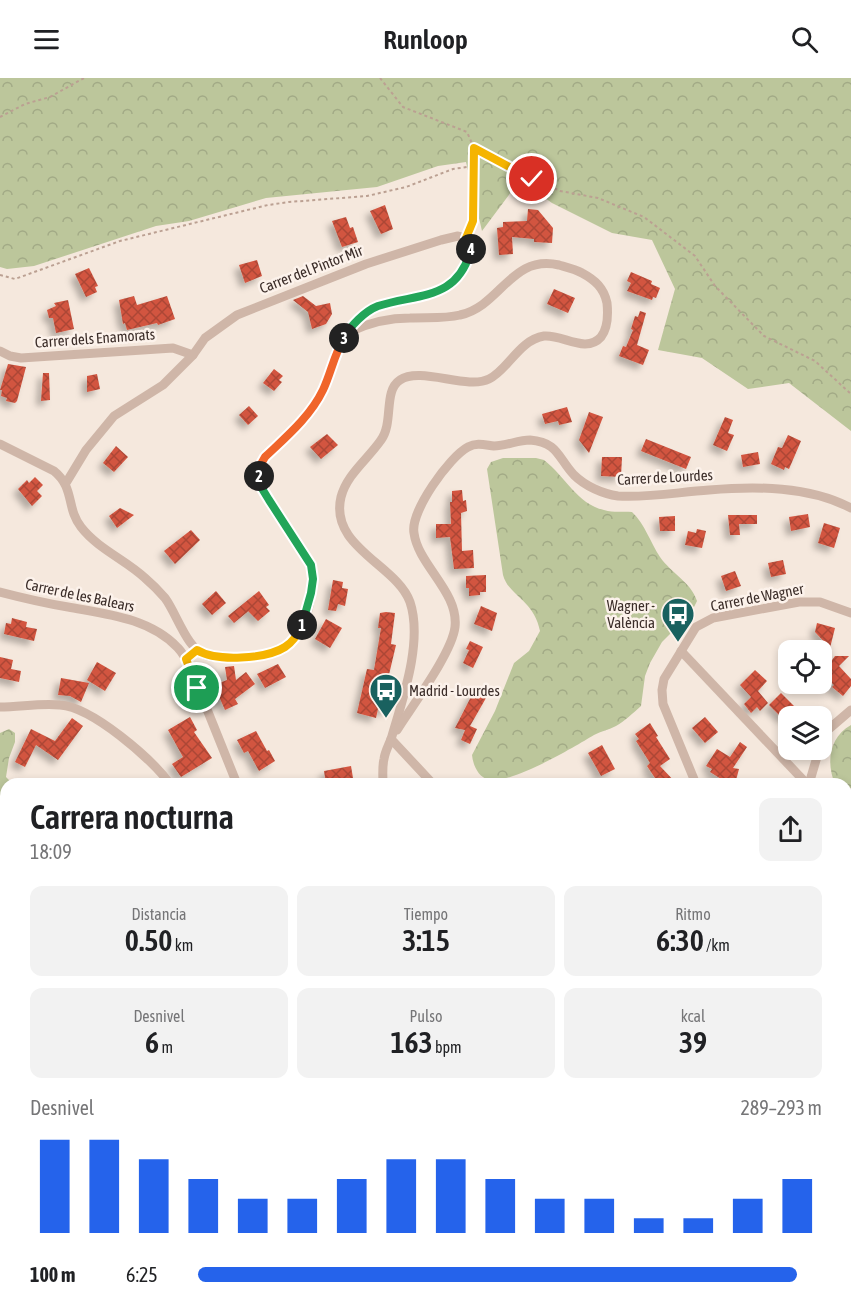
<!DOCTYPE html>
<html lang="es">
<head>
<meta charset="utf-8">
<style>
  :root { --surface:#fff; --page:#f2f2f2; --text:#202124; --muted:#757577; --accent:#2563eb }
  body { margin:0; font-family:"Asap Condensed",sans-serif; background:var(--page); color:var(--text); height:100vh; display:flex; flex-direction:column; font-size:22px; white-space:nowrap }
  * { box-sizing:border-box; margin:0 }
  p { font-size:20px; color:var(--muted) }
  .icon { flex:none; width:33px; height:33px; fill:none; stroke:currentColor; stroke-width:2; stroke-linecap:round; stroke-linejoin:round }
  .map { position:relative; flex:1; overflow:hidden }
  .details { position:absolute; left:0px; top:700px; width:852px; height:532px; display:flex; flex-direction:column; background:var(--surface); border-radius:18px 18px 0 0; box-shadow:0 3px 9px #0003 }
  .details>* { flex:none }
  .controls { position:absolute; left:778px; top:562px; display:grid; gap:12px }
  .controls a { display:grid; place-items:center; width:54px; height:54px; border-radius:12px; background:var(--surface); box-shadow:0 3px 9px #0003; font-size:30px }
  .pin { position:absolute; display:grid; place-items:center; width:51px; height:51px; color:#fff; margin:-26px; border:3px solid #fff; border-radius:50%; box-shadow:0 2px 6px #0007 }
  .km { position:absolute; width:30px; height:30px; margin:-15px; border-radius:50%; background:#222; color:#fff; font-size:16px; line-height:30px; text-align:center }
  .round { display:grid; place-items:center; flex:none; width:63px; height:63px; border-radius:12px; background:var(--page) }
  .headline { display:flex; align-items:center; justify-content:space-between; height:102px; padding:0 30px }
  h1 { font-size:33px; font-weight:600; line-height:45px }
  .figures { display:grid; grid-template-columns:repeat(3,1fr); gap:9px; height:102px; padding:6px 30px }
  .figures div { display:grid; align-content:center; border-radius:12px; background:var(--page); text-align:center }
  .figures b { font-size:30px; font-weight:600 }
  .figures small { font-size:16px; font-weight:400 }
  .figures p { font-size:16px }
  .chart { height:168px; padding:12px 30px }
  .chart p { display:flex; justify-content:space-between }
  .chart svg { width:100%; height:108px; margin-top:6px; stroke:var(--accent); stroke-width:6 }
  ul { padding:0 30px; list-style:none; font-size:20px }
  li { display:grid; grid-template-columns:96px 72px 1fr; align-items:center; height:45px }
  li i { height:15px; border-radius:8px; background:var(--accent) }
  header { display:flex; justify-content:space-between; align-items:center; height:78px; padding:0 30px; background:var(--surface); font-size:27px; font-weight:600 }
  .map>svg:first-child { display:block }
  .forest { fill:url(#forest-crowns) }
  .building { fill:url(#building-cross-hatch); filter:url(#shadow) }
  .lines { fill:none; stroke-linecap:round; stroke-linejoin:round }
  .path { stroke:#bba092; stroke-width:2; stroke-dasharray:3 3; stroke-linecap:butt }
  .minor { stroke:#cfb6a8; stroke-width:9 }
  .split-1-casing { stroke:#fff; stroke-width:12 }
  .split-2-casing { stroke:#fff; stroke-width:12 }
  .split-3-casing { stroke:#fff; stroke-width:12 }
  .split-4-casing { stroke:#fff; stroke-width:12 }
  .split-5-casing { stroke:#fff; stroke-width:12 }
  .split-1 { stroke:#f5b400; stroke-width:8 }
  .split-2 { stroke:#22a559; stroke-width:8 }
  .split-3 { stroke:#f0652b; stroke-width:8 }
  .split-4 { stroke:#22a559; stroke-width:8 }
  .split-5 { stroke:#f5b400; stroke-width:8 }
  .labels { text-anchor:middle; dominant-baseline:central; stroke-width:5; stroke-linejoin:round; paint-order:stroke }
  .street-label { font-size:15px; fill:#3b2d29; stroke:#fcf2eb }
  .poi-label { font-size:15px; fill:#3b2d29; stroke:#fcf2eb; text-anchor:end }
</style>
</head>
<body>
<header><svg class="icon" aria-label="menu" viewBox="0 0 24 24"><path d="M4 6h16M4 12h16M4 18h16"/></svg>Runloop<svg class="icon" aria-label="search" viewBox="0 0 24 24"><circle cx="10" cy="10" r="6"/><path d="M15 15l6 6"/></svg></header>
<div class="map">
<svg width="851" height="1232" viewBox="0 0 851 1232">
  <defs>
    <pattern id="forest-crowns" width="20" height="18" patternUnits="userSpaceOnUse" patternTransform="scale(1.5)"><rect width="20" height="18" fill="#bcc69b"/><path d="M2 6a3 3 0 1 1 6 0M12 15a3 3 0 1 1 6 0" fill="none" stroke="#a2aa86"/></pattern>
    <pattern id="building-cross-hatch" width="8" height="8" patternUnits="userSpaceOnUse" patternTransform="scale(1.5)"><rect width="8" height="8" fill="#d2553f"/><path d="M0 0l8 8M0 8l8-8" fill="none" stroke="#ac4735"/></pattern>
    <filter id="shadow"><feDropShadow dx="-5" dy="5" stdDeviation="3" flood-color="#0004"/></filter>
  </defs>
  <rect width="100%" height="100%" fill="#f5e8dd"/>
  <g class="forest">
    <polygon points="0,0 851,0 851,353 789,305 748,311 702,280 658,272 675,211 652,162 612,155 552,125 520,102 482,153 466,84 438,88 377,109 266,120 189,143 156,148 34,188 7,191 0,189"/>
    <path d="M503 380H536L544 382C565 398 577 426 604 432 614 435 623 433 632 434 645 446 650 464 660 479 671 495 691 504 697 523L691 535 662 564 650 585 645 598 641 628C633 635 625 643 616 648 609 652 601 653 594 657 574 669 512 706 489 702 478 699 473 687 472 677L495 633 514 585 529 573 540 553C534 522 508 517 503 497L487 391 491 384Z"/>
    <path d="M851 647V710L846 711V706H835C826 685 829 659 851 647Z"/>
    <polygon points="9,651 15,655 15,664 9,680 6,699 13,706 6,706 6,741 0,737 0,655"/>
    <polygon points="6,1085 6,1227 668,1227 673,1232 0,1232 0,1088"/>
  </g>
  <g class="building">
    <polygon points="385,127 393,151 381,156 370,133"/>
    <polygon points="528,131 538,132 553,150 552,165 534,164 534,161 512,159 513,176 499,177 497,150 503,149 503,144 527,143"/>
    <polygon points="346,139 350,150 353,149 358,164 342,169 332,143"/>
    <polygon points="257,182 262,198 245,205 239,187"/>
    <polygon points="89,190 98,208 95,209 97,214 86,219 75,196"/>
    <polygon points="631,194 652,203 651,206 660,210 656,220 653,219 652,222 627,213 631,205 627,203"/>
    <polygon points="554,211 575,220 568,235 547,226"/>
    <polygon points="134,218 137,227 167,218 175,241 158,247 157,245 127,252 125,245 123,246 119,222"/>
    <polygon points="303,218 316,228 330,225 332,236 326,246 312,251 308,234 293,222"/>
    <polygon points="68,222 74,251 56,255 53,240 49,240 47,232 56,228 54,225"/>
    <polygon points="640,233 646,235 637,267 649,272 643,287 619,278 623,268 626,269 633,252 631,251 635,238 638,239"/>
    <polygon points="8,286 26,289 17,323 15,325 6,323 7,320 1,318 2,312 0,312"/>
    <polygon points="274,291 283,298 279,302 282,304 274,313 263,305"/>
    <polygon points="43,295 49,295 50,322 41,323"/>
    <polygon points="97,296 100,311 87,314 87,298"/>
    <polygon points="249,328 258,338 248,347 239,337"/>
    <polygon points="567,329 572,344 559,347 558,343 545,346 542,336"/>
    <polygon points="589,334 603,339 589,375 579,362"/>
    <polygon points="725,339 733,342 728,355 734,357 727,373 713,367"/>
    <polygon points="327,356 338,367 321,381 310,369"/>
    <polygon points="788,357 801,363 789,391 785,389 784,392 771,386 778,369 782,370"/>
    <polygon points="646,361 691,379 686,391 641,373"/>
    <polygon points="116,368 128,379 114,394 103,385"/>
    <polygon points="758,374 760,386 743,389 741,377"/>
    <polygon points="602,379 622,379 621,399 601,398"/>
    <polygon points="35,399 43,407 37,413 42,418 32,428 18,411 27,402 29,405"/>
    <polygon points="462,412 463,423 466,422 467,433 461,435 462,473 473,472 474,490 454,491 450,459 436,460 436,446 451,446 450,424 452,424 452,413"/>
    <polygon points="120,430 134,437 117,450 109,438"/>
    <polygon points="808,436 810,449 791,453 789,439"/>
    <polygon points="728,437 757,437 757,446 739,446 740,457 730,457"/>
    <polygon points="675,438 675,453 660,453 659,439"/>
    <polygon points="824,445 840,450 834,470 818,465"/>
    <polygon points="697,451 706,453 702,470 685,467 688,453 696,455"/>
    <polygon points="191,452 200,462 175,486 164,473"/>
    <polygon points="783,482 786,496 771,499 768,485"/>
    <polygon points="735,493 741,508 726,513 721,498"/>
    <polygon points="486,497 486,514 480,514 480,517 469,518 469,510 466,510 466,498"/>
    <polygon points="333,502 343,504 342,510 348,511 345,528 338,526 336,533 328,532"/>
    <polygon points="216,513 226,525 212,537 202,526"/>
    <polygon points="259,513 269,527 266,529 270,533 258,543 248,533 257,526 234,545 228,538"/>
    <polygon points="481,528 497,535 492,553 474,546"/>
    <polygon points="386,534 395,535 391,566 396,567 383,622 389,623 387,633 378,631 376,640 357,635 367,591 374,592 381,550 378,550 380,535"/>
    <polygon points="12,540 27,544 26,549 37,551 34,563 4,556 6,545 11,546"/>
    <polygon points="326,541 342,550 330,570 315,561"/>
    <polygon points="817,545 835,550 830,570 815,554"/>
    <polygon points="470,563 483,569 473,590 463,585 469,572 466,571"/>
    <polygon points="835,578 849,578 839,588 851,601 851,608 843,618 832,609 834,607 822,596"/>
    <polygon points="0,579 13,582 11,591 21,593 19,604 0,600"/>
    <polygon points="97,584 116,595 105,613 87,602"/>
    <polygon points="278,586 286,599 265,610 257,596"/>
    <polygon points="234,588 236,602 246,594 255,606 235,621 238,626 225,632 214,607 227,602 225,589"/>
    <polygon points="755,592 767,603 758,613 768,625 760,633 757,629 751,635 744,626 751,619 740,607"/>
    <polygon points="61,600 89,605 81,624 70,618 58,617"/>
    <polygon points="474,613 486,620 470,648 477,651 470,666 461,662 465,652 455,650"/>
    <polygon points="781,615 805,639 781,639 769,627"/>
    <polygon points="190,639 197,652 194,654 212,680 181,699 172,686 183,679 168,652"/>
    <polygon points="705,639 718,654 705,665 692,650"/>
    <polygon points="72,640 83,648 58,682 36,667 25,689 15,684 31,651 55,663"/>
    <polygon points="650,645 658,658 656,659 670,681 660,688 677,706 659,706 647,688 650,685 636,663 639,661 635,656"/>
    <polygon points="256,653 267,673 269,672 275,683 259,693 248,673 244,675 237,662"/>
    <polygon points="740,664 747,669 733,690 739,691 735,706 729,706 710,694 712,691 706,688 717,671 730,679"/>
    <polygon points="602,667 615,691 601,698 588,675"/>
    <polygon points="351,688 354,706 326,706 324,693"/>
  </g>
  <g class="lines">
    <g class="path">
      <polyline points="380,0 403,29 467,54 474,70 473,143 469,152"/>
      <polyline points="0,39 25,26 50,19 84,0"/>
      <polyline points="474,70 560,113 598,120 644,139 695,178 715,208 764,258 815,283 851,316"/>
      <polyline points="0,197 15,201 120,163 268,127 289,124 367,118 406,109 453,91 474,88"/>
    </g>
    <g class="minor">
      <path d="M352 253C371 244 389 240 410 240 427 239 444 241 460 237 501 228 511 176 559 187 566 189 575 191 582 195 595 202 604 210 607 225 608 235 608 250 601 259 586 276 562 256 544 258 519 262 508 292 489 301 467 312 420 288 400 302 383 313 394 344 381 362 368 381 347 396 341 419 329 469 397 487 410 524 423 563 403 620 392 658 390 665 385 673 384 681 382 689 383 698 383 706"/>
      <polyline points="0,273 10,278 21,280 173,270 193,277"/>
      <path d="M0 366 54 393C75 410 66 430 81 449 98 471 126 482 145 500 152 506 159 513 165 520 177 536 187 572 207 578 220 582 239 580 253 578 268 576 283 573 294 561 310 542 314 510 311 487L258 404 259 393 265 379 301 343 314 328 324 311 336 274 347 255 367 234 376 229 430 216 444 211 455 203 462 193 471 173 470 165 466 160 458 158 441 162 366 186 237 237 205 260 193 277 163 307 114 338 86 372 66 405"/>
      <path d="M0 514C23 520 45 525 68 529 106 536 150 540 178 570 185 577 188 586 192 594L237 706"/>
      <polyline points="681,573 807,706"/>
      <path d="M0 629C20 629 40 625 60 627 92 629 152 681 170 706"/>
      <path d="M397 652C412 628 452 575 455 549 459 514 418 487 414 455 410 434 449 379 468 369 477 364 485 367 494 368 506 368 518 362 530 362 558 364 558 380 574 397 585 408 603 416 618 418 648 420 679 414 709 412 756 408 809 408 851 430"/>
      <polyline points="822,660 823,656 851,632"/>
      <polyline points="391,661 433,706"/>
      <polyline points="696,706 663,626 662,612 664,601 696,549 713,540 799,524 820,524 851,535"/>
      <polyline points="809,706 819,672"/>
      <polyline points="846,748 851,753"/>
      <polyline points="0,821 6,824"/>
      <polyline points="846,895 851,899"/>
      <polyline points="846,973 851,969"/>
      <polyline points="846,1005 851,1007"/>
      <polyline points="846,1161 851,1163"/>
      <polyline points="814,1227 818,1232"/>
    </g>
  </g>
  <g class="lines">
    <g class="split-1-casing">
      <path id="split-1" d="M197 610 186 581 197 572C216 584 266 581 285 569 293 564 298 556 302 547"/>
    </g>
    <g class="split-2-casing">
      <polyline id="split-2" points="259,398 258,404 269,422 311,487 313,501 311,515 302,547"/>
    </g>
    <g class="split-3-casing">
      <path id="split-3" d="M259 398 261 386 265 379C286 359 310 339 323 312 331 295 334 277 344 260"/>
    </g>
    <g class="split-4-casing">
      <path id="split-4" d="M344 260C350 248 365 233 378 228 418 215 458 223 471 171"/>
    </g>
    <g class="split-5-casing">
      <polyline id="split-5" points="471,171 470,165 466,160 473,143 474,70 532,101"/>
    </g>
    <use href="#split-1" class="split-1"/>
    <use href="#split-2" class="split-2"/>
    <use href="#split-3" class="split-3"/>
    <use href="#split-4" class="split-4"/>
    <use href="#split-5" class="split-5"/>
  </g>
  <defs>
    <g id="bus-pin" transform="scale(1.725)"><path d="M0 17L-7.5 6A9.5 9.5 0 1 1 7.5 6Z" fill="#19615f" stroke="#fcf2eb"/><path d="M-5-6H5V4H4V6H2V4H-2V6H-4V4H-5ZM-3.5-4V0h7V-4ZM-3.5 1.2v1.5H-2V1.2ZM2 1.2v1.5H3.5V1.2Z" fill="#fff"/></g>
  </defs>
  <g fill-rule="evenodd">
    <use href="#bus-pin" x="678" y="536"/>
    <use href="#bus-pin" x="386" y="612"/>
  </g>
  <g class="labels">
    <g class="street-label">
      <text transform="translate(311 191) rotate(-21)">Carrer del Pintor Mir</text>
      <text transform="translate(95 260) rotate(-4)">Carrer dels Enamorats</text>
      <text transform="translate(665 399) rotate(-3)">Carrer de Lourdes</text>
      <text transform="translate(80 517) rotate(12)">Carrer de les Balears</text>
      <text transform="translate(757 519) rotate(-11)">Carrer de Wagner</text>
    </g>
    <g class="poi-label">
      <text x="655" y="527">Wagner -<tspan x="655" dy="17">València</tspan></text>
      <text x="409" y="612" text-anchor="start">Madrid - Lourdes</text>
    </g>
  </g>
</svg>
<div class="controls">
<a><svg class="icon" aria-label="locate" viewBox="0 0 24 24"><circle cx="12" cy="12" r="6"/><path d="M12 2v4M12 18v4M2 12h4M18 12h4"/></svg></a>
<a><svg class="icon" aria-label="layers" viewBox="0 0 24 24"><path d="M12 4l9 5-9 5-9-5zM3 14l9 5 9-5"/></svg></a>
</div>
<div class="pin" style="left:197px;top:610px;background:#1e9e55"><svg class="icon" aria-label="arrive" viewBox="0 0 24 24"><path d="M6 21V4h12l-3 4 3 4H6"/></svg></div>
<div class="pin" style="left:532px;top:101px;background:#d93025"><svg class="icon" aria-label="check" viewBox="0 0 24 24"><path d="M5 12l5 5 9-10"/></svg></div>
<b class="km" style="left:302px;top:547px">1</b>
<b class="km" style="left:259px;top:398px">2</b>
<b class="km" style="left:344px;top:260px">3</b>
<b class="km" style="left:471px;top:171px">4</b>
<section class="details">
<div class="headline"><div><h1>Carrera nocturna</h1><p>18:09</p></div><a class="round"><svg class="icon" aria-label="share" viewBox="0 0 24 24"><path d="M12 15V3M7 8l5-5 5 5M5 13v7h14v-7"/></svg></a></div>
<div class="figures">
<div><p>Distancia</p><b>0.50<small> km</small></b></div>
<div><p>Tiempo</p><b>3:15</b></div>
<div><p>Ritmo</p><b>6:30<small> /km</small></b></div>
</div>
<div class="figures">
<div><p>Desnivel</p><b>6<small> m</small></b></div>
<div><p>Pulso</p><b>163<small> bpm</small></b></div>
<div><p>kcal</p><b>39</b></div>
</div>
<div class="chart"><p><span>Desnivel</span>289–293 m</p>
<svg viewBox="0 0 160 44" preserveAspectRatio="none"><path d="M5 44V6M15 44V6M25 44V14M35 44V22M45 44V30M55 44V30M65 44V22M75 44V14M85 44V14M95 44V22M105 44V30M115 44V30M125 44V38M135 44V38M145 44V30M155 44V22"/></svg>
</div>
<ul>
<li><b>100 m</b>6:25<i style="width:96%"></i></li>
</ul>
</section>
</div>
</body>
</html>
